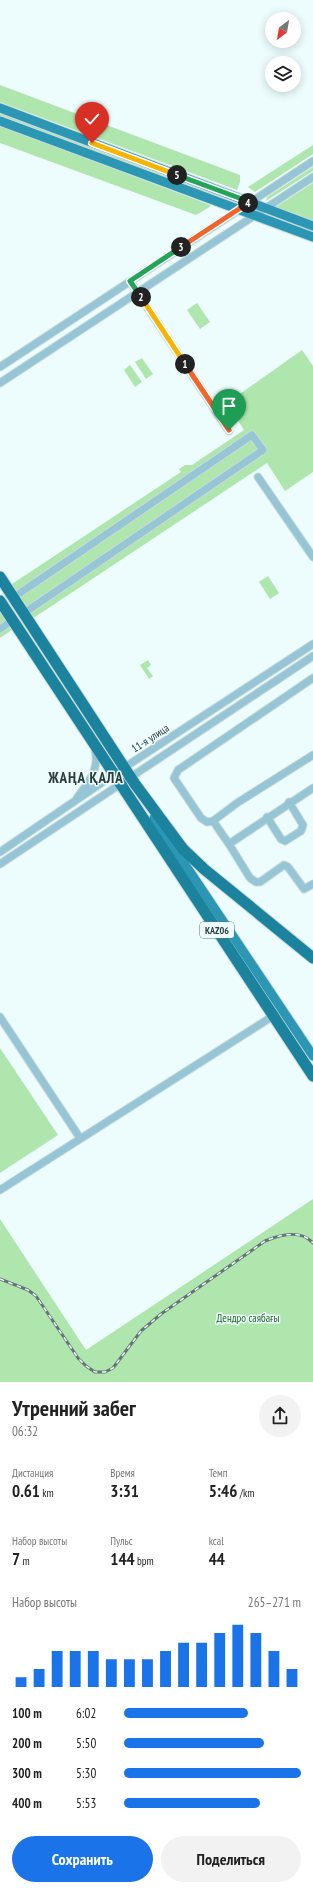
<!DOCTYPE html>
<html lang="ru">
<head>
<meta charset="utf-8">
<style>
  :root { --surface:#fff; --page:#f2f2f2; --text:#222; --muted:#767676; --accent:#1a73e8 }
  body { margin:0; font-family:"PT Sans Narrow",sans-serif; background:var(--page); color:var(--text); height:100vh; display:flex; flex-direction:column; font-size:15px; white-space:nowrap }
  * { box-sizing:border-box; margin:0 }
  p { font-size:13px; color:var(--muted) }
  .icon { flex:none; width:22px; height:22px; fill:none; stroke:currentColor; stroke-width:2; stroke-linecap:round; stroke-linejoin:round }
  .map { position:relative; height:1382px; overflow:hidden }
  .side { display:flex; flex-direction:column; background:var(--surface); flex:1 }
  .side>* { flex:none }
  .needle { width:26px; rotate:211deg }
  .tools { position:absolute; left:265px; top:12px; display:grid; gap:8px }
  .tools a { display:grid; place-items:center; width:36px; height:36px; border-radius:50%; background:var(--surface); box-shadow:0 2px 10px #0003; font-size:20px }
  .pin { position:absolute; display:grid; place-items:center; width:34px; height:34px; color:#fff; margin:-41px -17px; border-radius:50% 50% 50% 0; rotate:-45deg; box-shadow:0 0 4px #0007 }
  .pin .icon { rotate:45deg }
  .km { position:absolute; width:20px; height:20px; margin:-10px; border-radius:50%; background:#222; color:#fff; font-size:11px; line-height:20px; text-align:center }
  .round { display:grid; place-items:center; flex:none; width:42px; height:42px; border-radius:21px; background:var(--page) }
  .summary { display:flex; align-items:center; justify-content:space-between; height:68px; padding:0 12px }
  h1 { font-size:22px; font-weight:700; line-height:30px }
  .metrics { display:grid; grid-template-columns:repeat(3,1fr); gap:6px; height:68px; padding:4px 12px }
  .metrics div { display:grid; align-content:center }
  .metrics b { font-size:17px; font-weight:700 }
  .metrics small { font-size:11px; font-weight:400 }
  .metrics p { font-size:11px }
  .chart { height:112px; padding:8px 12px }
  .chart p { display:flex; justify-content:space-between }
  .chart svg { width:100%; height:72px; margin-top:4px; stroke:var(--accent); stroke-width:6 }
  .cta { display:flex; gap:8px; margin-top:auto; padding:8px 12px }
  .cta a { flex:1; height:46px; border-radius:24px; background:var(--accent); color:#fff; font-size:16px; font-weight:700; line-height:46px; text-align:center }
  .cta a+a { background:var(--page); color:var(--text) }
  ul { padding:0 12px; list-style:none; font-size:13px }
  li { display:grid; grid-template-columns:64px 48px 1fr; align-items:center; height:30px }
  li i { height:10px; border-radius:5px; background:var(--accent) }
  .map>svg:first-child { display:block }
  .green { fill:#afe6ad }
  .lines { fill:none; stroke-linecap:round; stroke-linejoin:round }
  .minor-casing { stroke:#cadada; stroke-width:9 }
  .major-casing { stroke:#cadada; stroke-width:11 }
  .highway-casing { stroke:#cadada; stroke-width:13 }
  .minor { stroke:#96c5d5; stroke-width:7 }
  .major { stroke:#2b97b4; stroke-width:9 }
  .highway { stroke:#1b839d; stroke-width:11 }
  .rail-casing { stroke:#647575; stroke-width:3 }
  .rail { stroke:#edfdfd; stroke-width:1.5; stroke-dasharray:4.5; stroke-linecap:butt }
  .split-1-casing { stroke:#fff; stroke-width:8 }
  .split-2-casing { stroke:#fff; stroke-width:8 }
  .split-3-casing { stroke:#fff; stroke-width:8 }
  .split-4-casing { stroke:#fff; stroke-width:8 }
  .split-5-casing { stroke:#fff; stroke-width:8 }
  .split-6-casing { stroke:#fff; stroke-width:8 }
  .split-1 { stroke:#f0652b; stroke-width:5 }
  .split-2 { stroke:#f5b400; stroke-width:5 }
  .split-3 { stroke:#22a559; stroke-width:5 }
  .split-4 { stroke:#f0652b; stroke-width:5 }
  .split-5 { stroke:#22a559; stroke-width:5 }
  .split-6 { stroke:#f5b400; stroke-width:5 }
  .labels { text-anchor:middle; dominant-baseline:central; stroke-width:3; stroke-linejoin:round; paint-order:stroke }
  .shield { fill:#edfdfd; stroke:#657676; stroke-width:1 }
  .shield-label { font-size:10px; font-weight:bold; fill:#2b3c3c }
  .street-label { font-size:11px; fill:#2b3c3c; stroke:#edfdfd }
  .park-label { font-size:11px; fill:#236724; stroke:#edfdfd }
  .district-label { font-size:15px; font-weight:bold; letter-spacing:1px; fill:#2b3c3c; stroke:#edfdfd }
</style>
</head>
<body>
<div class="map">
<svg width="313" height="1382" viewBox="0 0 313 1382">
  <rect width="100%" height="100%" fill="#edfdfd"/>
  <g class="green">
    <polygon points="0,85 240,175 240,182 237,190 0,102"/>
    <polygon points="0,112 222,196 222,197 220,198 0,116"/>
    <polygon points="0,126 210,205 211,206 196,215 0,143"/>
    <polygon points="313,145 313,154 255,192 248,187"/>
    <polygon points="313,167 313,171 266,201 267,197"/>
    <polygon points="313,183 313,221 276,207"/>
    <polygon points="197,303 210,322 200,329 187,310"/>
    <polygon points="302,350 313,366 313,472 285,491 267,463 32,619 9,586 181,472 179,469 185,465 192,465 244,430 227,403"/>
    <polygon points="142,358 153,374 146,379 135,362"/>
    <polygon points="130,365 142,382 135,387 124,370"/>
    <polygon points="268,576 279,593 270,599 259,582"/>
    <polygon points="0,611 12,630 0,638"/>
    <polygon points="148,660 151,665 147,668 153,676 149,679 140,665"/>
    <polygon points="0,1048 58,1135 0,1173"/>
    <polygon points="313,1199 313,1382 0,1382 0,1219 86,1350"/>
  </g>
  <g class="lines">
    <g class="minor-casing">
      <g id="minor">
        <polyline points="130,281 229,431"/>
        <polyline points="0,367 313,161"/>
        <polyline points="0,383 313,177"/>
        <polyline points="258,477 313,557"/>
        <polyline points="20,593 252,435 263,450 30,609"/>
        <polyline points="0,629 10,622"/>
        <polyline points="313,678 178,770 174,778 201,818 207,822 213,821 237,803 313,755"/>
        <polyline points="313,788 229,844 250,878 256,882 260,882 284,865 288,867 304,889 313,884"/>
        <path d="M77 798C88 783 100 769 95 750"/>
        <polyline points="267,817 281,839 285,841 301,831 303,825 289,802"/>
        <polyline points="213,821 229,844"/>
        <polyline points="0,852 113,775 313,644"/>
        <polyline points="0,864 313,656"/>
        <polyline points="0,1017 80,1138"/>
        <polyline points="0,1190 273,1016"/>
      </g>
    </g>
    <g class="major-casing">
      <g id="major">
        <polyline points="0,108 313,226"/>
        <polyline points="0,121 313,237"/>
        <polyline points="154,818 313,1056"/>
      </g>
    </g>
    <g class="highway-casing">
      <g id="highway">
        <polyline points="0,577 135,784 183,849 204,869 313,958"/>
        <polyline points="0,601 313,1076"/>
      </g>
    </g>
    <use href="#minor" class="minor"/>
    <use href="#major" class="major"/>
    <use href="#highway" class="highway"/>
    <g class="rail-casing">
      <path id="rail" d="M0 1279 28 1290 36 1296 78 1358 86 1366 95 1372H105L113 1368 141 1331 161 1314 265 1241C279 1235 301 1229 313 1243"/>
    </g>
    <use href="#rail" class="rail"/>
  </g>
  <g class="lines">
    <g class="split-1-casing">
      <polyline id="split-1" points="185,364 229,430"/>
    </g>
    <g class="split-2-casing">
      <polyline id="split-2" points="141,297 185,364"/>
    </g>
    <g class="split-3-casing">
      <polyline id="split-3" points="141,297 130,281 181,247"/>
    </g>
    <g class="split-4-casing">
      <polyline id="split-4" points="181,247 248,203"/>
    </g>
    <g class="split-5-casing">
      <polyline id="split-5" points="177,175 250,202 248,203"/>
    </g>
    <g class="split-6-casing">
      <polyline id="split-6" points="92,143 177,175"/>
    </g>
    <use href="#split-1" class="split-1"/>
    <use href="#split-2" class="split-2"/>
    <use href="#split-3" class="split-3"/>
    <use href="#split-4" class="split-4"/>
    <use href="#split-5" class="split-5"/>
    <use href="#split-6" class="split-6"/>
  </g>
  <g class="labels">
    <rect class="shield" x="200" y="922" width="34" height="16" rx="3"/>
    <g class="shield-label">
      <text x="217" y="930">KАZ06</text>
    </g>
    <g class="street-label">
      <text transform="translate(150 738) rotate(-33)">11-я улица</text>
    </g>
    <g class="park-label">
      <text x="248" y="1318">Дендро саябағы</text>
    </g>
    <g class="district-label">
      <text x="86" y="777">ЖАҢА ҚАЛА</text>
    </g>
  </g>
</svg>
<div class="tools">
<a><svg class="needle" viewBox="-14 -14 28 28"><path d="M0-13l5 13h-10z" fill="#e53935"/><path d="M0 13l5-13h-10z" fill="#767676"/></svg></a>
<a><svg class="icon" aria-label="layers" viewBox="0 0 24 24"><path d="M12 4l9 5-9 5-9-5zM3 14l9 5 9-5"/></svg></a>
</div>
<div class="pin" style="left:229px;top:430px;background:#1e9e55"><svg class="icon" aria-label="arrive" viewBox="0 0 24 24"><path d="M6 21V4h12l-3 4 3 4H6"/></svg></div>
<div class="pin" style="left:92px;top:143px;background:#d93025"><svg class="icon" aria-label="check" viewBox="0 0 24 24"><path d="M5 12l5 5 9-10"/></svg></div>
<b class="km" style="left:185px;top:364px">1</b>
<b class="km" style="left:141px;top:297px">2</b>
<b class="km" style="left:181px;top:247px">3</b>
<b class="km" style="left:248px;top:203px">4</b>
<b class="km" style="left:177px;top:175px">5</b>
</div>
<section class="side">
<div class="summary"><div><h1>Утренний забег</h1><p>06:32</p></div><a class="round"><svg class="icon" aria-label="share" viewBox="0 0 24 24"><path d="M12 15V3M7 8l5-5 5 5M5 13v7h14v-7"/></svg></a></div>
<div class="metrics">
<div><p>Дистанция</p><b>0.61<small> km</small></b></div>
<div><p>Время</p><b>3:31</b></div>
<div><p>Темп</p><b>5:46<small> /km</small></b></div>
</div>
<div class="metrics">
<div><p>Набор высоты</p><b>7<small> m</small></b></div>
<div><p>Пульс</p><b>144<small> bpm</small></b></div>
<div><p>kcal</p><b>44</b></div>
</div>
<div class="chart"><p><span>Набор высоты</span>265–271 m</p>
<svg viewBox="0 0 160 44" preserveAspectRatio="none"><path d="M5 44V38M15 44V33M25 44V22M35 44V22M45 44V22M55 44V27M65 44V27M75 44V27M85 44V22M95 44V17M105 44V17M115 44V11M125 44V6M135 44V11M145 44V22M155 44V33"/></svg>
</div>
<ul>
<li><b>100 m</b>6:02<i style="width:70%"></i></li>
<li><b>200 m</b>5:50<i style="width:79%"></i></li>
<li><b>300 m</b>5:30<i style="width:100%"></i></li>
<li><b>400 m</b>5:53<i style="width:77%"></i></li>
</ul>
<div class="cta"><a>Сохранить</a><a>Поделиться</a></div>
</section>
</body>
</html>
